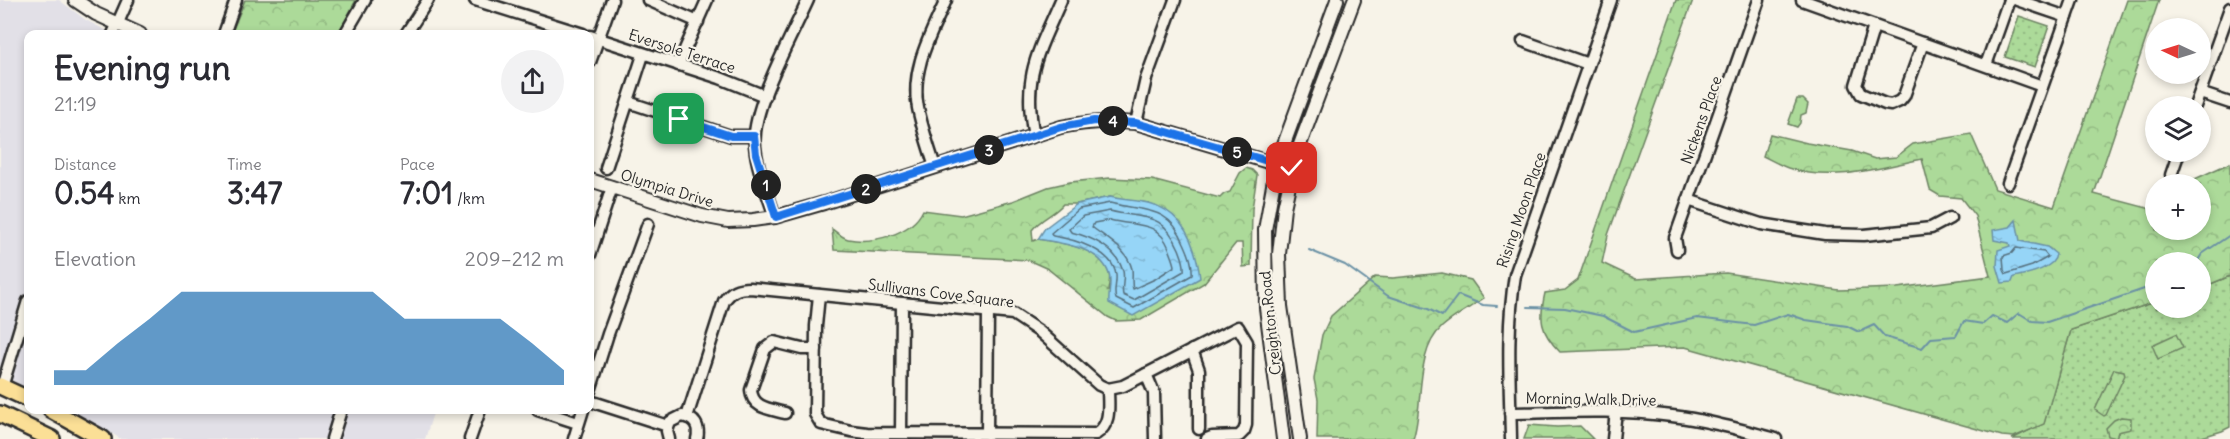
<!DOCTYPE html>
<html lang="en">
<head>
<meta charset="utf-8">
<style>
  :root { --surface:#fff; --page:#f2f2f3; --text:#2b2b33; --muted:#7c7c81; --accent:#1f6fb2 }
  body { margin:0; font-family:Delius,sans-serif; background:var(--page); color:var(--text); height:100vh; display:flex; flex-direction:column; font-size:22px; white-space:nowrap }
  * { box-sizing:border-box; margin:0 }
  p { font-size:20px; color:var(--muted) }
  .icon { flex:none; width:33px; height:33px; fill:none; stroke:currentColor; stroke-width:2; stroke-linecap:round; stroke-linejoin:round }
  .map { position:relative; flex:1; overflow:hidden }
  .details { position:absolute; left:24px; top:30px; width:570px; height:384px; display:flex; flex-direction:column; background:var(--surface); border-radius:12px; box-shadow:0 3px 9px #0003 }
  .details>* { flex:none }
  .needle { width:39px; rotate:274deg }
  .fabs { position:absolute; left:2145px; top:18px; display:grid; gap:12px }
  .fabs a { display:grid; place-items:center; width:66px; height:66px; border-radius:50%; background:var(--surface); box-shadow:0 3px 9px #0003; font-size:30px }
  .pin { position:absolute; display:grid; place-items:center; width:51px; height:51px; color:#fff; margin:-26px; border-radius:12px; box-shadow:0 3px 9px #0006 }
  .km { position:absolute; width:30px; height:30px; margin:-15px; border-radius:50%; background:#222; color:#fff; font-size:16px; line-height:30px; text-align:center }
  .round { display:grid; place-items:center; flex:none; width:63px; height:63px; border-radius:32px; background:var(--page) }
  .headline { display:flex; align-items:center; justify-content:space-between; height:102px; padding:0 30px }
  h1 { font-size:33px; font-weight:700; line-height:45px }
  .figures { display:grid; grid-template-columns:repeat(3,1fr); gap:9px; height:102px; padding:6px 30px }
  .figures div { display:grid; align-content:center }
  .figures b { font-size:30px; font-weight:700 }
  .figures small { font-size:16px; font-weight:400 }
  .figures p { font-size:16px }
  .chart { height:168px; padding:12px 30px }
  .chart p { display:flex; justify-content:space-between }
  .chart svg { width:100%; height:108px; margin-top:6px; fill:var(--accent); opacity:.7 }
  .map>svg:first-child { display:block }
  .built { fill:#e2e0e7 }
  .grass { fill:url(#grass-dots); stroke:#6c8262; stroke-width:1.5 }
  .forest { fill:url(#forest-crowns); stroke:#6c8262; stroke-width:1.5; fill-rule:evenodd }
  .pitch { fill:#acda99; stroke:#6c8262; stroke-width:1.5 }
  .water { fill:url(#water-ripples); stroke:#6b91a5; stroke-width:1.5 }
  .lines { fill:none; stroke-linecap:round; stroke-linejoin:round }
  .shore { stroke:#566f7d; stroke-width:1.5 }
  .stream { stroke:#6b91a5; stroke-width:2 }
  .minor-casing { stroke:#2b2b2b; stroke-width:15 }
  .tertiary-casing { stroke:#2b2b2b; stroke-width:16 }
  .primary-casing { stroke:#2b2b2b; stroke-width:20 }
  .minor { stroke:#f7f3e8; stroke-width:10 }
  .tertiary { stroke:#f7f3e8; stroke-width:12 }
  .primary { stroke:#fbdf96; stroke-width:15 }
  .route-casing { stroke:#fff; stroke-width:12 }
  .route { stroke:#1a73e8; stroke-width:8 }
  .labels { text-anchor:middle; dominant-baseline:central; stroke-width:4.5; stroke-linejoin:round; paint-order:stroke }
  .street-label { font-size:15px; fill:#2b2b2b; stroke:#f7f3e8 }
</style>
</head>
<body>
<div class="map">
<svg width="2230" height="439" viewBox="0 0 2230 439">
  <defs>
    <pattern id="grass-dots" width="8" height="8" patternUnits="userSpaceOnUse" patternTransform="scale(1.5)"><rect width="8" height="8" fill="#acda99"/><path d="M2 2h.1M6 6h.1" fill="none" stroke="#94bb84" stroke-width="1.8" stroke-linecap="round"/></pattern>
    <pattern id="forest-crowns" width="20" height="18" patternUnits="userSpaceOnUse" patternTransform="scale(1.5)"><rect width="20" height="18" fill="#acda99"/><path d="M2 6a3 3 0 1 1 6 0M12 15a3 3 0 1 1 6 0" fill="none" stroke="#94bb84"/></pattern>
    <pattern id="water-ripples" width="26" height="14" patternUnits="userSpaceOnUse" patternTransform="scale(1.5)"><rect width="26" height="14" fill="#96d5f7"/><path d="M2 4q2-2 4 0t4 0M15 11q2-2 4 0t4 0" fill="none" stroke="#81b7d4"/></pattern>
  </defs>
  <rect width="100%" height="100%" fill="#f7f3e8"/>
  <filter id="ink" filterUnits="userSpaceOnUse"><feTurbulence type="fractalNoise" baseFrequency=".0167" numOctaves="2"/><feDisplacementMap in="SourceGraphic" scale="12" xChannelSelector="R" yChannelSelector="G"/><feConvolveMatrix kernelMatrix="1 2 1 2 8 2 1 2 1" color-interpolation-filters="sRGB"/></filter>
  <g filter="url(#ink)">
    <g class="built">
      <polygon points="0,0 59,0 86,20 113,34 28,34 28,388 0,376"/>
      <polygon points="72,410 434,410 425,439 121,439"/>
    </g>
    <g class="grass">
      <polygon points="2019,16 2049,26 2035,67 2005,57"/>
      <polygon points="2230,276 2230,427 2222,431 2195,439 2012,439 2044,423 2071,330 2155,302 2156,308 2200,308 2201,288"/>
    </g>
    <g class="forest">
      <polygon points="245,0 356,0 338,34 231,34"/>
      <path d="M1676 0H1693L1608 235 1602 263 1636 279 1726 273 1839 290 1897 288 1990 276 1975 216 1961 198 1940 196 1930 190 1922 159C1880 168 1831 183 1788 168 1780 165 1771 160 1763 156L1770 134 1807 143 1852 151 1875 159 1896 157 1913 144 1971 134 1995 189 2054 207 2127 0H2159L2094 194 2155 210 2156 230H2200V184H2184L2230 163V276L2201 288 2200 262H2156L2155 302 2071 330 2044 424 2014 437 2002 436 1685 347 1560 352C1540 332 1539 319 1545 293L1565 290 1578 280Z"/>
      <polygon points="1797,99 1803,99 1808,104 1806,113 1801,115 1800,123 1797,127 1788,124"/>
      <path d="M1246 168 1252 170 1257 175 1252 209 1251 266 1243 267 1242 243H1236L1204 283 1141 320 1116 321 1108 317 1048 269 1028 260 834 250 832 229C837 233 843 238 848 239 873 244 912 234 923 210L961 215 1013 201 1048 187 1070 182 1110 178 1152 180 1220 198 1224 194 1230 192 1240 173ZM1110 197 1122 200 1148 203 1108 292C1108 287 1111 279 1109 273 1099 246 1062 243 1038 239L1033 241 1032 230C1041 218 1054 215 1063 204H1077Z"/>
      <path d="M1442 273 1471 280 1484 298C1470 308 1454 316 1442 327 1414 352 1424 408 1413 439H1317L1318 399 1314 379 1322 335 1331 316 1375 277 1393 278Z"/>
      <polygon points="2114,369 2124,371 2125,375 2106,415 2104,416 2095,410"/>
      <polygon points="2121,417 2131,418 2131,429 2118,432 2116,438 2108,436 2106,428 2114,420"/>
      <polygon points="1529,425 1557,427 1580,426 1593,439 1524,439"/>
    </g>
    <polygon class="pitch" points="2176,334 2183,348 2158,359 2152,345"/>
    <g class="water">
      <path d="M1110 197C1123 200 1135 200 1148 203 1183 211 1196 245 1200 278L1133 316 1109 303C1108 294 1112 282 1109 274 1100 247 1062 243 1038 239L1045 228 1077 204Z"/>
      <path d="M2016 220 2020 241 2047 247 2056 254C2055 269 2027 274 2014 277L2012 282 2002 283 1997 266 1998 250 2010 246 2009 243 1994 240 1993 230 2010 227Z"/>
    </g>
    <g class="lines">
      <g class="shore">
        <path d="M1110 203C1144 212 1169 205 1184 243 1189 254 1193 264 1192 275L1134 308 1116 299C1113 291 1117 284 1116 275 1113 250 1073 239 1053 236L1051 233 1079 209Z"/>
        <path d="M1110 211C1144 220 1162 210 1179 249 1182 257 1185 263 1184 271L1134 300 1123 295C1121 287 1125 279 1123 271 1116 248 1091 237 1071 232L1069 229 1083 216Z"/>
        <path d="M1110 220C1134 227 1157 219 1169 248 1171 254 1174 260 1175 266L1155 279 1133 289C1131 283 1133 276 1132 269 1127 249 1107 239 1092 227L1094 223Z"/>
        <polygon points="2016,248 2044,252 2048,257 2032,266 2006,274 2004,270 2003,256 2012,253"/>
      </g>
      <g class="stream">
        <polyline points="1309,250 1345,265 1388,296 1428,309 1442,316 1458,295 1483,305 1497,306"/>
        <polyline points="2197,262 2202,254 2230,235"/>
        <polyline points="1528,307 1565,308 1603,316 1634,332 1697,318 1754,325 1788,314 1806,320 1847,326 1859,332 1874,325 1885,337 1922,348 1931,338 1956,336 1964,321 1983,324 1992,316 2007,323 2019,313 2032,321 2047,322 2156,285"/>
      </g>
      <g class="minor-casing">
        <g id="minor">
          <polyline points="475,0 583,34"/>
          <polyline points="648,0 698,22"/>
          <polyline points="1802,0 2042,86"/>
          <polyline points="2017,0 2067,17"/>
          <polyline points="1874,26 1856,85 1861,94 1885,104 1891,105 1900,101 1904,96 1923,43"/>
          <polyline points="113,34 128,0"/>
          <polyline points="224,34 236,0"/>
          <polyline points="345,34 365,0"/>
          <polyline points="406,34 428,0"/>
          <polyline points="590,36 720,78 765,96"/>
          <polyline points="1523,41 1588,64"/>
          <polyline points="590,62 612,0"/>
          <polyline points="678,65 707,0"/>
          <polyline points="1986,65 2009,0"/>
          <polyline points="2200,93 2230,103"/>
          <polyline points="628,102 731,136 754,136"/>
          <polyline points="2195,106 2230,8"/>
          <polyline points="1136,123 1146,79 1175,0"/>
          <path d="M1034 136C1022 76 1038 53 1061 0"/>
          <path d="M935 167C929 148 922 128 918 108 910 70 931 34 946 0"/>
          <polyline points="606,168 643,55"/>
          <polyline points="2171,175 2179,152"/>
          <polyline points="2008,183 2073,0"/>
          <polyline points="1688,200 1761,224 1825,234 1864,235 1931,228 1950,218"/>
          <path d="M775 217C768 194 757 170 755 146 750 110 792 36 808 0"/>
          <polyline points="1677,250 1675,238 1759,0"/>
          <polyline points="590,255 612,187"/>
          <path d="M819 295 816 326 815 414 821 424 851 431 867 433 1096 434C1112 424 1108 405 1108 389"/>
          <polyline points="1192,350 1199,370 1199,429"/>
          <polyline points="1146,374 1154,393 1155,439"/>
          <polyline points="2,387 28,301"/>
          <polyline points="590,391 608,334 648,224"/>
          <polyline points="590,401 668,426"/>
          <polyline points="538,410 578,423"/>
          <path d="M785 413C770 409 752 408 751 390L765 349 774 342 802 349H816"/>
          <path d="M1510 413C1564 412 1618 409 1672 416 1707 420 1741 430 1776 439"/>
          <path d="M687 417 724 301C731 291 737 288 750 288L1013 314 1040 332 1099 385 1108 389 1123 386 1238 327 1247 342 1246 425 1244 431 1239 436 1212 437 1207 439"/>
          <polyline points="901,433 902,303"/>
          <polyline points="987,434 988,311"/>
          <polyline points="332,439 341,410"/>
          <polyline points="470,439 480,410"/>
          <polyline points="574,439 583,410"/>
          <path d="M669 439 667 431 670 422 682 416C695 418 700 427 697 439"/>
          <path d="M1511 439C1510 384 1506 330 1515 275L1611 0"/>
          <polyline points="1613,439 1616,411"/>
        </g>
      </g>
      <g class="tertiary-casing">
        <g id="tertiary">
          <polyline points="75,0 96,14 140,34"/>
          <path d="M590 180 702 216 728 221 753 220 775 217 824 203 1061 127C1087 121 1110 121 1136 123L1292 169"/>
          <polyline points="1283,439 1266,308 1265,230 1277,163 1337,0"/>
          <polyline points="1300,439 1281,306 1279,254 1284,208 1295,158 1354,0"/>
        </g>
      </g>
      <g class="primary-casing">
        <g id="primary">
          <polyline points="0,386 28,399"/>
          <polyline points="51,410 103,439"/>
          <polyline points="0,414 52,439"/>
        </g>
      </g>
      <use href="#minor" class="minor"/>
      <use href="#tertiary" class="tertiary"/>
      <use href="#primary" class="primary"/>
    </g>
  </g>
  <g class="lines" filter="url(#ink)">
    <g class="route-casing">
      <polyline id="route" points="679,119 731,136 754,136 756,154 776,217 1061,127 1094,121 1136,123 1292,168"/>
    </g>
    <use href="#route" class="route"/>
  </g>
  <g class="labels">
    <g class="street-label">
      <text transform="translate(682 51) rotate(18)">Eversole Terrace</text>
      <text transform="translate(1701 120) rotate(-70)">Nickens Place</text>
      <text transform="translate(667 188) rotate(17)">Olympia Drive</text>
      <text transform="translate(1521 210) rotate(-71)">Rising Moon Place</text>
      <text transform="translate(941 293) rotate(7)">Sullivans Cove Square</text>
      <text transform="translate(1270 323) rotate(-96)">Creighton Road</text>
      <text transform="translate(1591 399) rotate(1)">Morning Walk Drive</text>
    </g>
  </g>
</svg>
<div class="fabs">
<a><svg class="needle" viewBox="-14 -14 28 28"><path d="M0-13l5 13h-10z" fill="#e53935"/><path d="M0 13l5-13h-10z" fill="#7c7c81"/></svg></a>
<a><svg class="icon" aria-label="layers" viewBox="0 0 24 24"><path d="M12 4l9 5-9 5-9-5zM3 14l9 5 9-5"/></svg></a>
<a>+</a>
<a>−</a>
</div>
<div class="pin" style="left:679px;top:119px;background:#1e9e55"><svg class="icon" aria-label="arrive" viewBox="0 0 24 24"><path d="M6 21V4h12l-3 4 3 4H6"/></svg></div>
<div class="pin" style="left:1292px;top:168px;background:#d93025"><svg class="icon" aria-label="check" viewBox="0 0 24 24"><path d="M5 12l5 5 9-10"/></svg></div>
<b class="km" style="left:766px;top:185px">1</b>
<b class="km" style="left:866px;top:189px">2</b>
<b class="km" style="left:989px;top:150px">3</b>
<b class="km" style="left:1113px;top:121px">4</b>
<b class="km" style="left:1237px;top:152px">5</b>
<section class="details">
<div class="headline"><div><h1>Evening run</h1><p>21:19</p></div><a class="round"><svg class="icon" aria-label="share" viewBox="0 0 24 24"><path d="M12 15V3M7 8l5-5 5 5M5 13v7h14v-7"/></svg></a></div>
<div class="figures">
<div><p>Distance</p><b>0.54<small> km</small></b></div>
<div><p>Time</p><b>3:47</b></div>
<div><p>Pace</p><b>7:01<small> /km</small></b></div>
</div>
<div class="chart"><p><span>Elevation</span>209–212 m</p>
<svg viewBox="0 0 160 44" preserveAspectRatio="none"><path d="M0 44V38L10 38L20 27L30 17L40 6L50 6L60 6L70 6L80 6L90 6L100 6L110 17L120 17L130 17L140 17L150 27L160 38V44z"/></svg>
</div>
</section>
</div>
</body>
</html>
